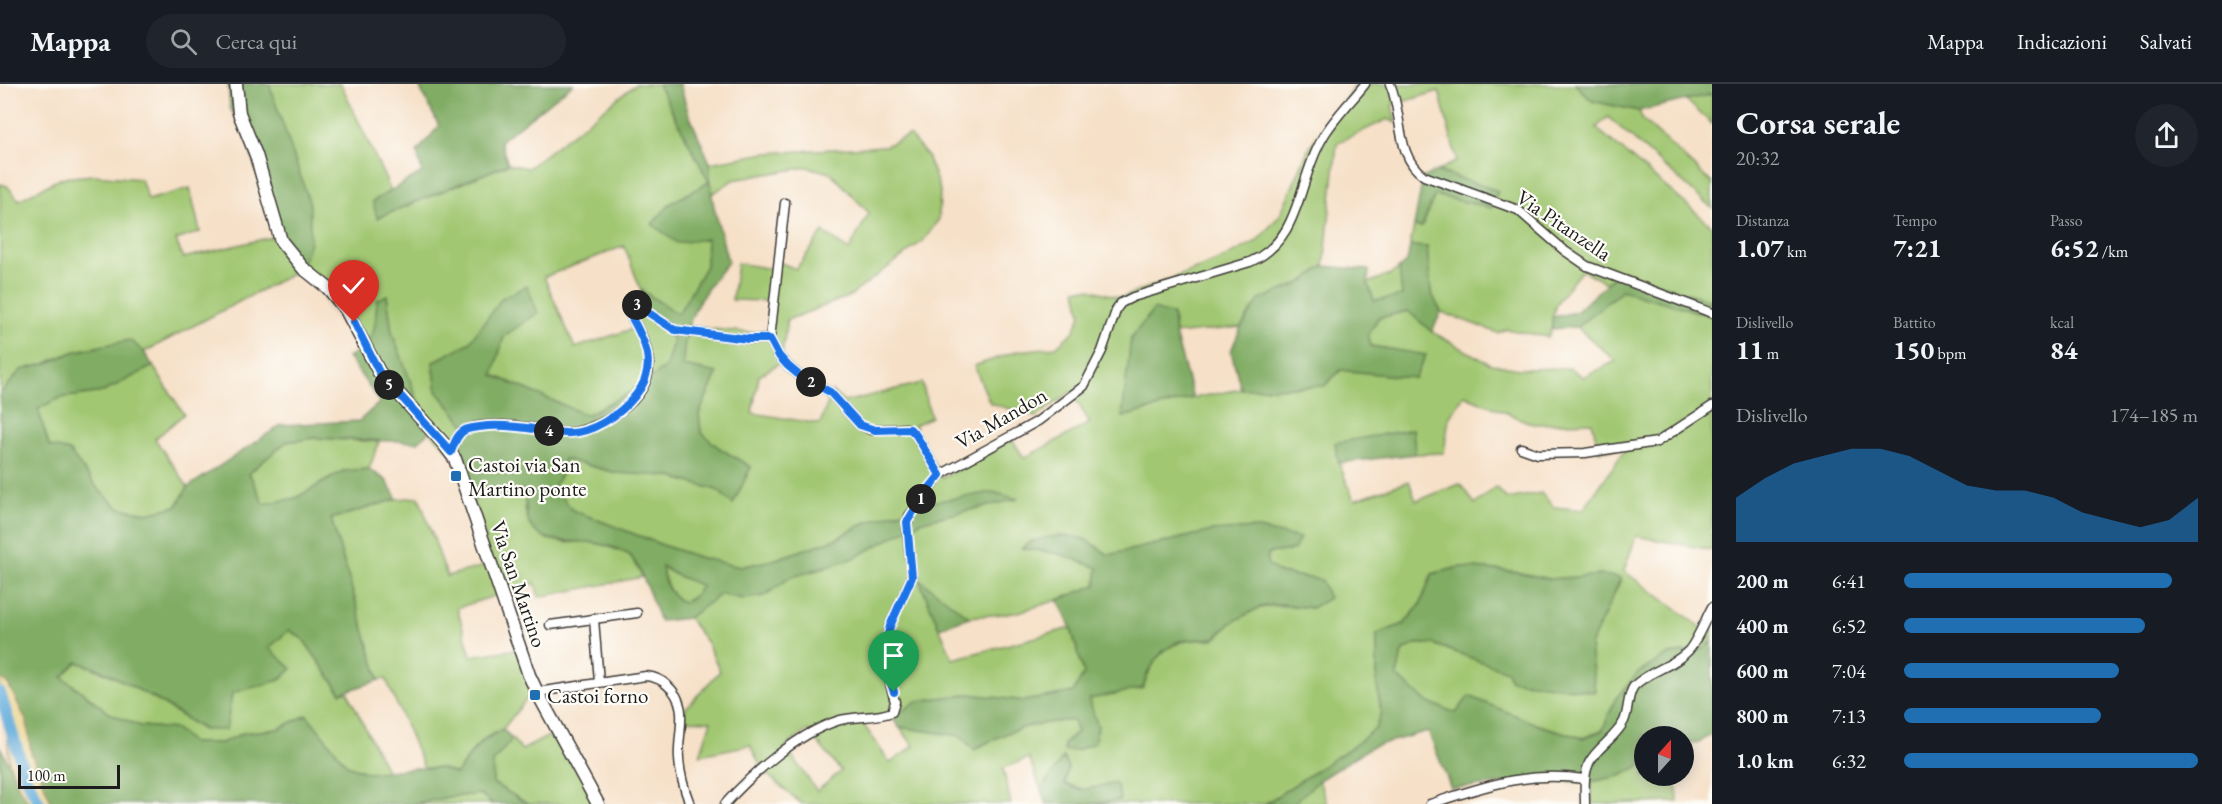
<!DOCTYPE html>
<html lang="it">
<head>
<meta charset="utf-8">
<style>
  :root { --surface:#171b24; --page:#20242c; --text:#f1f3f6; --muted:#9ea1a6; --line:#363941; --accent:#1f6fb2 }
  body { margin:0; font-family:"EB Garamond",serif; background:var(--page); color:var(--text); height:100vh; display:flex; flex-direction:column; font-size:22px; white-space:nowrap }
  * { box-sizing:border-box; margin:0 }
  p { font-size:20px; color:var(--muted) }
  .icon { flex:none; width:33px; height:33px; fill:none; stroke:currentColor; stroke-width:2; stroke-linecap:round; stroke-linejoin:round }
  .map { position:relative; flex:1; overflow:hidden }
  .drawer { display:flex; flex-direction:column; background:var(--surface); width:510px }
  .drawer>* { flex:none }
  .needle { width:39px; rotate:21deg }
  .fabs { position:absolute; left:1634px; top:642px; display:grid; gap:12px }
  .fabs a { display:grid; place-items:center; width:60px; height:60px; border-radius:50%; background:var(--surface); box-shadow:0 3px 15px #0003; font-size:30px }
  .scale { position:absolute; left:18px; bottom:15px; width:102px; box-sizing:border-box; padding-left:6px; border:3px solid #1c1c1c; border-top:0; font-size:16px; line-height:21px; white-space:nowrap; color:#1c1c1c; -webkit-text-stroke:4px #fdfcf7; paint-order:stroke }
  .pin { position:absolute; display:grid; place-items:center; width:51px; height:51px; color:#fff; margin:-62px -26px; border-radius:50% 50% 50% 0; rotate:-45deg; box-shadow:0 0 6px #0007 }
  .pin .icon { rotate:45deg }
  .km { position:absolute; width:30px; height:30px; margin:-15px; border-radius:50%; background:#222; color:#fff; font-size:16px; line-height:30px; text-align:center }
  .round { display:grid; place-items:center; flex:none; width:63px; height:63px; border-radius:32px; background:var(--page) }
  .head { display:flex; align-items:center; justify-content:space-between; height:102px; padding:0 24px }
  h1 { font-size:33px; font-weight:700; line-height:45px }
  .metrics { display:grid; grid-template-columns:repeat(3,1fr); gap:9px; height:102px; padding:6px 24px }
  .metrics div { display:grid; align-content:center }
  .metrics b { font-size:26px; font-weight:700 }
  .metrics small { font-size:16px; font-weight:400 }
  .metrics p { font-size:16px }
  .chart { height:168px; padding:12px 24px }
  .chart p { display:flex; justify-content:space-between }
  .chart svg { width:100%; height:108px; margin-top:6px; fill:var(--accent); opacity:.7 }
  ul { padding:0 24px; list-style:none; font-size:20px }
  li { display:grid; grid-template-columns:96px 72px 1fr; align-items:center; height:45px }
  li i { height:15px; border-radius:8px; background:var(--accent) }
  header { display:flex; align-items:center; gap:36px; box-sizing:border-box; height:84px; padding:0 30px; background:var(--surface); border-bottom:2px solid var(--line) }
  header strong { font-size:28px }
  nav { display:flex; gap:33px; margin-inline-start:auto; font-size:21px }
  .search { width:420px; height:54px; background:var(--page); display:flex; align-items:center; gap:15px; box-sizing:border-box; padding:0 21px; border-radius:33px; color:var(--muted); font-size:22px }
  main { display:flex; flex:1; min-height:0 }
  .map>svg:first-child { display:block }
  .green { fill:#a1c772; stroke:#5e7247; stroke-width:1.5; fill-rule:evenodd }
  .forest { fill:#80ac64; stroke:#4e6440; stroke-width:1.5; fill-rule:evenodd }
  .sand { fill:#eeda9e; stroke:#857b5d; stroke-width:1.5 }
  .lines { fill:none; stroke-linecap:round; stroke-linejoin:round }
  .river { stroke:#65addc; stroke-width:12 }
  .street-casing { stroke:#3d3936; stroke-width:11 }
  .secondary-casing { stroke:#3d3936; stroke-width:15 }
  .street { stroke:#fff; stroke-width:8 }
  .secondary { stroke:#fff; stroke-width:12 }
  .route-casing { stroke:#fff; stroke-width:12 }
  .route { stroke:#1a73e8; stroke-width:8 }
  .poi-dot { fill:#1f6fb2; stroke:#fdfcf7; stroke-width:2 }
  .labels { text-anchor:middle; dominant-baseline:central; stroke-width:4.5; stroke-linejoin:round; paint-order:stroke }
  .street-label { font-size:21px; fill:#1c1c1c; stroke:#fdfcf7 }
  .poi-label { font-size:21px; fill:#1c1c1c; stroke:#fdfcf7; text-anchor:start }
</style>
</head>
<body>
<header>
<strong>Mappa</strong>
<div class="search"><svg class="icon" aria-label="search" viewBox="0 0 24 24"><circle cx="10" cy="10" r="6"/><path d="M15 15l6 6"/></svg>Cerca qui</div>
<nav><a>Mappa</a><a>Indicazioni</a><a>Salvati</a></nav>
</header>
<main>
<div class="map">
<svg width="1712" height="720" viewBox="0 0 1712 720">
  <rect width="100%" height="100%" fill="#fdfcf7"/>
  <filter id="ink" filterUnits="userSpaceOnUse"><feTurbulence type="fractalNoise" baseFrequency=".0167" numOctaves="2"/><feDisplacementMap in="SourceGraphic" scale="12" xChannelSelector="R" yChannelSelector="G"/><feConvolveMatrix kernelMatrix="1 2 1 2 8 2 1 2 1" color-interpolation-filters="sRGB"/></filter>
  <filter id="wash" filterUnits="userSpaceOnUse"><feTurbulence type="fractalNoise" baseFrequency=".008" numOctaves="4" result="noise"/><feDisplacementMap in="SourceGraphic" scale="24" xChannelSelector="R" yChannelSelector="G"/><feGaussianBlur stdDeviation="1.35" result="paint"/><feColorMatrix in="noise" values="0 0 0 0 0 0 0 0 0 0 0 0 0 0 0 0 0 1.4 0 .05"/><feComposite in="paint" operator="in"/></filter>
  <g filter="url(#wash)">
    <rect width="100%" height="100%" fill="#f6e0c7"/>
    <g class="green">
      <path d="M269 0H341L391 107 373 118 378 134 508 80 528 84 636 0H658L709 97 710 79 766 69 885 62 909 51 927 72 940 106 939 135 924 156 850 212 787 236 781 278 759 292 752 329 820 340 832 307 844 318 922 299 931 333 913 342 942 394 1012 355 1024 374 1090 339 1071 308 1036 333 990 319 974 282 1018 267 1056 263 1074 247 1081 231 1076 205H1090L1121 214 1222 175 1257 157 1280 131 1310 62 1356 0H1575L1592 17 1639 27 1643 36 1712 99V124L1608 33 1596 44 1712 142V217L1620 187 1606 199 1582 186C1574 197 1562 209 1556 221 1551 232 1554 243 1548 253L1506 245 1498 249 1441 228 1431 208 1427 163 1410 162 1414 142 1422 143 1435 111 1491 124 1498 107 1437 87 1457 77 1439 7 1392 21 1396 39 1388 35 1337 59 1324 182 1301 199 1259 216 1241 243 1175 250 1173 231 1131 254 1123 333 1193 314 1241 305 1324 302 1341 286 1415 294 1425 271 1371 262 1368 251 1378 234 1408 227 1432 248 1490 280 1519 285 1570 284 1583 293 1616 277 1577 243 1622 206 1712 232V466L1636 452 1624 487 1704 545 1712 533V558L1700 566 1669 570 1616 614 1602 647 1583 654 1538 641 1456 629 1427 618 1396 592 1402 568 1415 560H1433L1507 587 1595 608 1590 562 1621 495 1604 491 1550 495 1510 487 1460 483 1432 490 1420 521 1404 540 1377 550V601L1381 628 1376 644 1355 661 1265 720H1091L1120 716 1065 700 1068 683 1063 674 1041 706 1029 674 1003 684 1011 720H802L763 687 750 661 700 671 711 637 683 636 684 626 720 587 707 559 688 534 721 510 743 515 764 512 791 493 822 485 922 437 1016 415 931 418 867 438 836 455 773 476 740 483 698 473 665 462 572 426 553 402 562 389 564 375 617 389 667 392 717 406 733 419 751 383 719 364 701 348 699 330 717 289 683 282V258L688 243 768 250 770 217 732 216 737 179 772 185 774 176 796 185 823 148 849 166 869 129 831 89 807 83 733 96 712 110 709 99 671 119 653 141 707 154 706 182 678 231 641 206 624 162 544 193 575 264 638 243 630 231 633 221 670 248 673 258 666 283 629 309 586 331 493 291 504 252 502 214 470 259 433 278 437 307 467 344 456 373 429 347 392 248 387 212 377 216 375 246 360 266 351 239 324 206 301 185 144 268 130 256C111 261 92 263 74 268 51 275 17 293 0 310V100L7 102 19 116 61 94 93 91 141 95 148 116 190 104 200 148 176 156 183 174 276 152 310 120ZM1464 311 1533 340 1592 338 1599 367 1627 363 1583 426 1554 423 1541 409 1507 415 1496 403 1475 420 1460 400 1416 417 1409 397 1354 416 1339 379 1335 359 1413 346 1415 370 1444 369 1449 334ZM1212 447 1294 466 1268 469 1267 480 1279 489 1321 496 1312 524C1277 520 1263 518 1232 538 1226 542 1222 551 1215 554 1210 557 1199 556 1192 556 1163 559 1151 578 1143 604L1089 615 1078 666H1064V660L1077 648 1073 636C1033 639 1009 645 974 666L961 652 899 643 914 662 890 679 859 634 890 632 892 634 917 617 969 610 1024 617 1073 609 1084 590 1071 544 953 575 919 496 969 533 1015 529 1058 516 1096 501 1098 483 1060 470 1023 464 1031 457 1082 454 1109 471ZM808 646 841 687 817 707 785 663Z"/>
      <polygon points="1712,10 1712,40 1686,16"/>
      <polygon points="1399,184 1403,212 1374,217 1368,199 1393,189"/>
      <polygon points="153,282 184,330 155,355 188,403 177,422 147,429 119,424 99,406 69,368 49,362 38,325 60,314 103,308"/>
      <polygon points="315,354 379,358 369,385 343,387 296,414 264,420 249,389 286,358"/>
      <polygon points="526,407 525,426 530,442 547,455 568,459 584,457 604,461 630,471 643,493 539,513 535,499 457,524 471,572 518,565 532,608 503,645 485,654 472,667 457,690 441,684 424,684 386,595 379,596 331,435 397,415 419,413 447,492 492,480 472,416"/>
      <path d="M661 482 676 491 703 501 692 514 683 519C668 510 665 498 661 482Z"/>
      <path d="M289 546 303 555 341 609 347 607 387 688 368 689 347 681 307 632 278 645 243 649 222 659H192L176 645 140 642 109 629 87 611 62 593 77 578C123 593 163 620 203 646L229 630 232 609 279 596 291 584 268 564Z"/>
      <polygon points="562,645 599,720 528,720 493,699 493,678 512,655 522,666"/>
      <polygon points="1644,679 1644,692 1676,692 1678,718 1592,720 1591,698 1623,691"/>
      <polygon points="1319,696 1327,720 1293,720 1293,719"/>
      <polygon points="480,710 493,720 411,720 449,713"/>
    </g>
    <g class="forest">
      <polygon points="228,0 269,0 310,120 310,158 301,185 276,152 245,50 230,24"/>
      <polygon points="418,0 573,0 500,57 508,80 377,134 373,117 422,88 417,68 439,42"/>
      <path d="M658 0H680L688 28 710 79V98L714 123 728 178C700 212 683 236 683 282L717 289 699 330 701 348 719 364 751 383 733 420 717 406 668 392 617 389 564 375 562 389 554 402 572 426 665 462 698 473 740 483 773 476 836 455 867 438 931 418 993 408 1018 415 922 437 854 474 791 493 764 512 743 515 721 510 688 534 660 537C654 523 640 478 628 470 617 463 597 458 583 458 566 457 537 459 529 439 525 429 526 418 525 407L472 416 456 373 467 344 437 307 433 278 469 259 502 214 527 202 538 229 504 252 493 291 586 331 629 309 666 283 673 258 670 248 641 224V206L678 230 706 182 707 155 677 159 652 140 671 119 709 98ZM662 482 676 491 702 502 692 514 683 519C669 511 663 498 662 482Z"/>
      <polygon points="1575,0 1712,0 1712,10 1639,27 1592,17"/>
      <polygon points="1437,87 1498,107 1491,124 1435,111 1422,143 1414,142 1423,94"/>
      <polygon points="1410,162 1427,163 1431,208 1441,228 1432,248 1408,227 1378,234 1368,251 1371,262 1426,271 1415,294 1341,286 1324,302 1241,305 1231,267 1241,243 1259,216 1301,199 1324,182 1369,186 1368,199 1374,217 1402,212 1399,184 1407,178"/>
      <polygon points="1620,187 1712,217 1712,232 1622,206 1577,243 1552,245 1552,233 1576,228"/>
      <path d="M387 211 392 248 429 347 418 358 315 354 286 358 249 389 264 420 296 414 343 387 369 385 386 396 397 415 331 435 379 596 341 609 303 555 289 546 269 564 292 585 279 596 232 609 226 646H204L157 616 104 587 77 578 62 593 109 629 140 642 176 645 192 659H222L243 649 278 645 307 631 347 681 368 689 416 684H441L456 690C472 668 478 657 503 645L512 655 493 678V699L528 720H493L480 710 449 713 411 720H52L31 669 27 638 8 600 0 594V310L21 286 48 279 73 268 130 256 144 268 153 282 103 308 60 314 38 325 49 362 69 367 99 406 119 424 147 429 177 422 188 403 281 341 359 337 380 318 348 273C376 257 375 246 377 216Z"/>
      <polygon points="1154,225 1173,231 1175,250 1193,314 1122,333 1131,254"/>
      <polygon points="1413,345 1415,370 1339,379 1335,359"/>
      <path d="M1254 444 1300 454 1294 466 1268 469 1267 480 1280 489 1321 496 1329 514 1312 524 1280 520 1260 523 1231 539 1215 554 1179 557 1162 568 1148 588 1143 604 1089 615 1098 643 1094 659 1078 666 1064 667V660L1077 648 1073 636C1032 639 1009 645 974 666L961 652 899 643 892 634 917 617 969 610 1024 617 1073 608 1084 590 1071 544 1058 516 1096 501 1098 484 1060 470 1022 464C1035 452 1063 450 1081 454 1090 456 1100 466 1109 471L1212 447Z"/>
      <polygon points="1460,483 1510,487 1550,495 1604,491 1621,494 1590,562 1595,608 1510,596 1507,587 1433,560 1415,560 1402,568 1397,592 1427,618 1456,629 1469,612 1538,641 1583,654 1602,647 1616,614 1638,589 1669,570 1700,566 1712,558 1712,650 1700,658 1683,660 1683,652 1644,652 1644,679 1623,691 1591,698 1552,697 1451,704 1428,647 1371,663 1319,696 1293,720 1265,720 1355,661 1376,644 1381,628 1377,601 1377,550 1404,540 1420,521 1432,490"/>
      <polygon points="919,495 969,533 939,544"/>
      <path d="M0 663C11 682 17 702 30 720H0Z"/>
      <polygon points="1063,673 1068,683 1065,700 1081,706 1116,699 1121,716 1091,720 1047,720 1041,706"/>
    </g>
    <polygon class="sand" points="0,594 8,600 27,638 31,669 52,720 30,720 20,706 9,678 7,644 0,626"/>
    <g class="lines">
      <polyline class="river" points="0,609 26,694 40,720"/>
    </g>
  </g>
  <g filter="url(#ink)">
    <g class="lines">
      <g class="street-casing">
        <g id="street">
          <path d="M1390 0C1403 28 1395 73 1424 92L1518 126 1565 167 1587 182 1712 229"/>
          <polyline points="785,119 770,255 779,272 788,282 800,292 830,308 860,341 871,346 906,344 914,348 940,391"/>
          <polyline points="1521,364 1538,370 1585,369 1657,358 1712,322"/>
          <path d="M451 368C454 361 456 352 462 348 483 333 542 346 567 349 599 346 649 318 649 280 648 260 638 245 629 229L633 221 638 222 675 246 748 255H770"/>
          <polyline points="594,535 599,598"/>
          <polyline points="550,541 637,529"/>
          <path d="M537 608 646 592C655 593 661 595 667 601 691 621 677 648 679 675 680 691 684 705 690 720"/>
          <path d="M725 720C753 689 797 650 837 637 855 631 875 635 892 628L895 618 886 584V559L890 541 912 493 907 445 909 432 940 391 1038 337 1084 302 1102 267 1117 224 1121 219 1133 213 1250 178C1302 155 1297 98 1322 55 1333 35 1351 18 1365 0"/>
          <path d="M1430 720C1486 702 1524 687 1584 695"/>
          <path d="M1585 720C1585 706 1583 692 1589 679 1597 663 1616 654 1624 637 1629 626 1627 611 1634 602 1648 587 1673 583 1688 567 1696 559 1706 534 1712 523"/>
        </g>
      </g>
      <g class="secondary-casing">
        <polyline id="secondary" points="236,0 239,29 256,71 281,157 303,184 328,204 346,226 379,288 444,360 455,375 529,591 537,608 598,720"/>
      </g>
      <use href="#street" class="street"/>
      <use href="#secondary" class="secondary"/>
    </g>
  </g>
  <g class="lines" filter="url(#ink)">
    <g class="route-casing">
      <path id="route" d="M354 238 379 288 451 368C454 360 457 350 465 346 472 343 481 343 488 342 514 340 539 347 565 349 590 351 620 331 635 312 659 284 645 256 629 229V224L633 221 638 222 675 246 748 255H770L779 272 788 282 800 292 830 308 860 341 875 346 910 345 916 351 940 391 923 412 907 438 912 493 890 542 886 559V584L894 608"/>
    </g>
    <use href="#route" class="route"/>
  </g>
  <g class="poi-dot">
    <rect x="450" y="386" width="12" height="12" rx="3"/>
    <rect x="529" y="605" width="12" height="12" rx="3"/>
  </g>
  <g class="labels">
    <g class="street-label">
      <text transform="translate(1564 141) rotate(34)">Via Pitanzella</text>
      <text transform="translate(1001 334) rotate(-30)">Via Mandon</text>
      <text transform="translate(519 500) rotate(71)">Via San Martino</text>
    </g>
    <g class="poi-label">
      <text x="468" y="380">Castoi via San<tspan x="468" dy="24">Martino ponte</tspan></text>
      <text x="547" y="611">Castoi forno</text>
    </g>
  </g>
</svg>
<div class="fabs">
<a><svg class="needle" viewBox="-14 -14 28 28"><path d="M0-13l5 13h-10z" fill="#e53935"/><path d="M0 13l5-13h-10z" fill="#9ea1a6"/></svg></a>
</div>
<div class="scale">100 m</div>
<div class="pin" style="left:894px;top:608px;background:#1e9e55"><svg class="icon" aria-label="arrive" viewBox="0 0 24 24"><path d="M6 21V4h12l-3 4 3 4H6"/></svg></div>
<div class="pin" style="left:354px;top:238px;background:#d93025"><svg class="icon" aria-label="check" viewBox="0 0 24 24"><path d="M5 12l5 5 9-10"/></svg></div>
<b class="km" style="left:921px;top:415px">1</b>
<b class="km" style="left:811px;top:298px">2</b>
<b class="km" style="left:637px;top:221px">3</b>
<b class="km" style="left:549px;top:347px">4</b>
<b class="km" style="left:389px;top:301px">5</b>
</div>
<section class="drawer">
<div class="head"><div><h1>Corsa serale</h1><p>20:32</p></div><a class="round"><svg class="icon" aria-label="share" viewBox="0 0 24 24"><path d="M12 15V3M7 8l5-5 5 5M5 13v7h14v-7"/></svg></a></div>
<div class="metrics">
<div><p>Distanza</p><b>1.07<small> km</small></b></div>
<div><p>Tempo</p><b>7:21</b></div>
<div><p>Passo</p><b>6:52<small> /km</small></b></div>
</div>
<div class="metrics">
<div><p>Dislivello</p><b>11<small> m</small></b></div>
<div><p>Battito</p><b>150<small> bpm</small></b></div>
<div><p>kcal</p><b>84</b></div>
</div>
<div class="chart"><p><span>Dislivello</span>174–185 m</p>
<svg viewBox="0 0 160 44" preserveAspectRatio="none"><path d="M0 44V26L10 18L20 12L30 9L40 6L50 6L60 9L70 15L80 21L90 23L100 23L110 26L120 32L130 35L140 38L150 35L160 26V44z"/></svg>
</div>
<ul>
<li><b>200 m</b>6:41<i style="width:91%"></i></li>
<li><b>400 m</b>6:52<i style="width:82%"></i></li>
<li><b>600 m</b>7:04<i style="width:73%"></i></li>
<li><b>800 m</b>7:13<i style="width:67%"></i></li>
<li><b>1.0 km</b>6:32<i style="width:100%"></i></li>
</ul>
</section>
</main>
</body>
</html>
